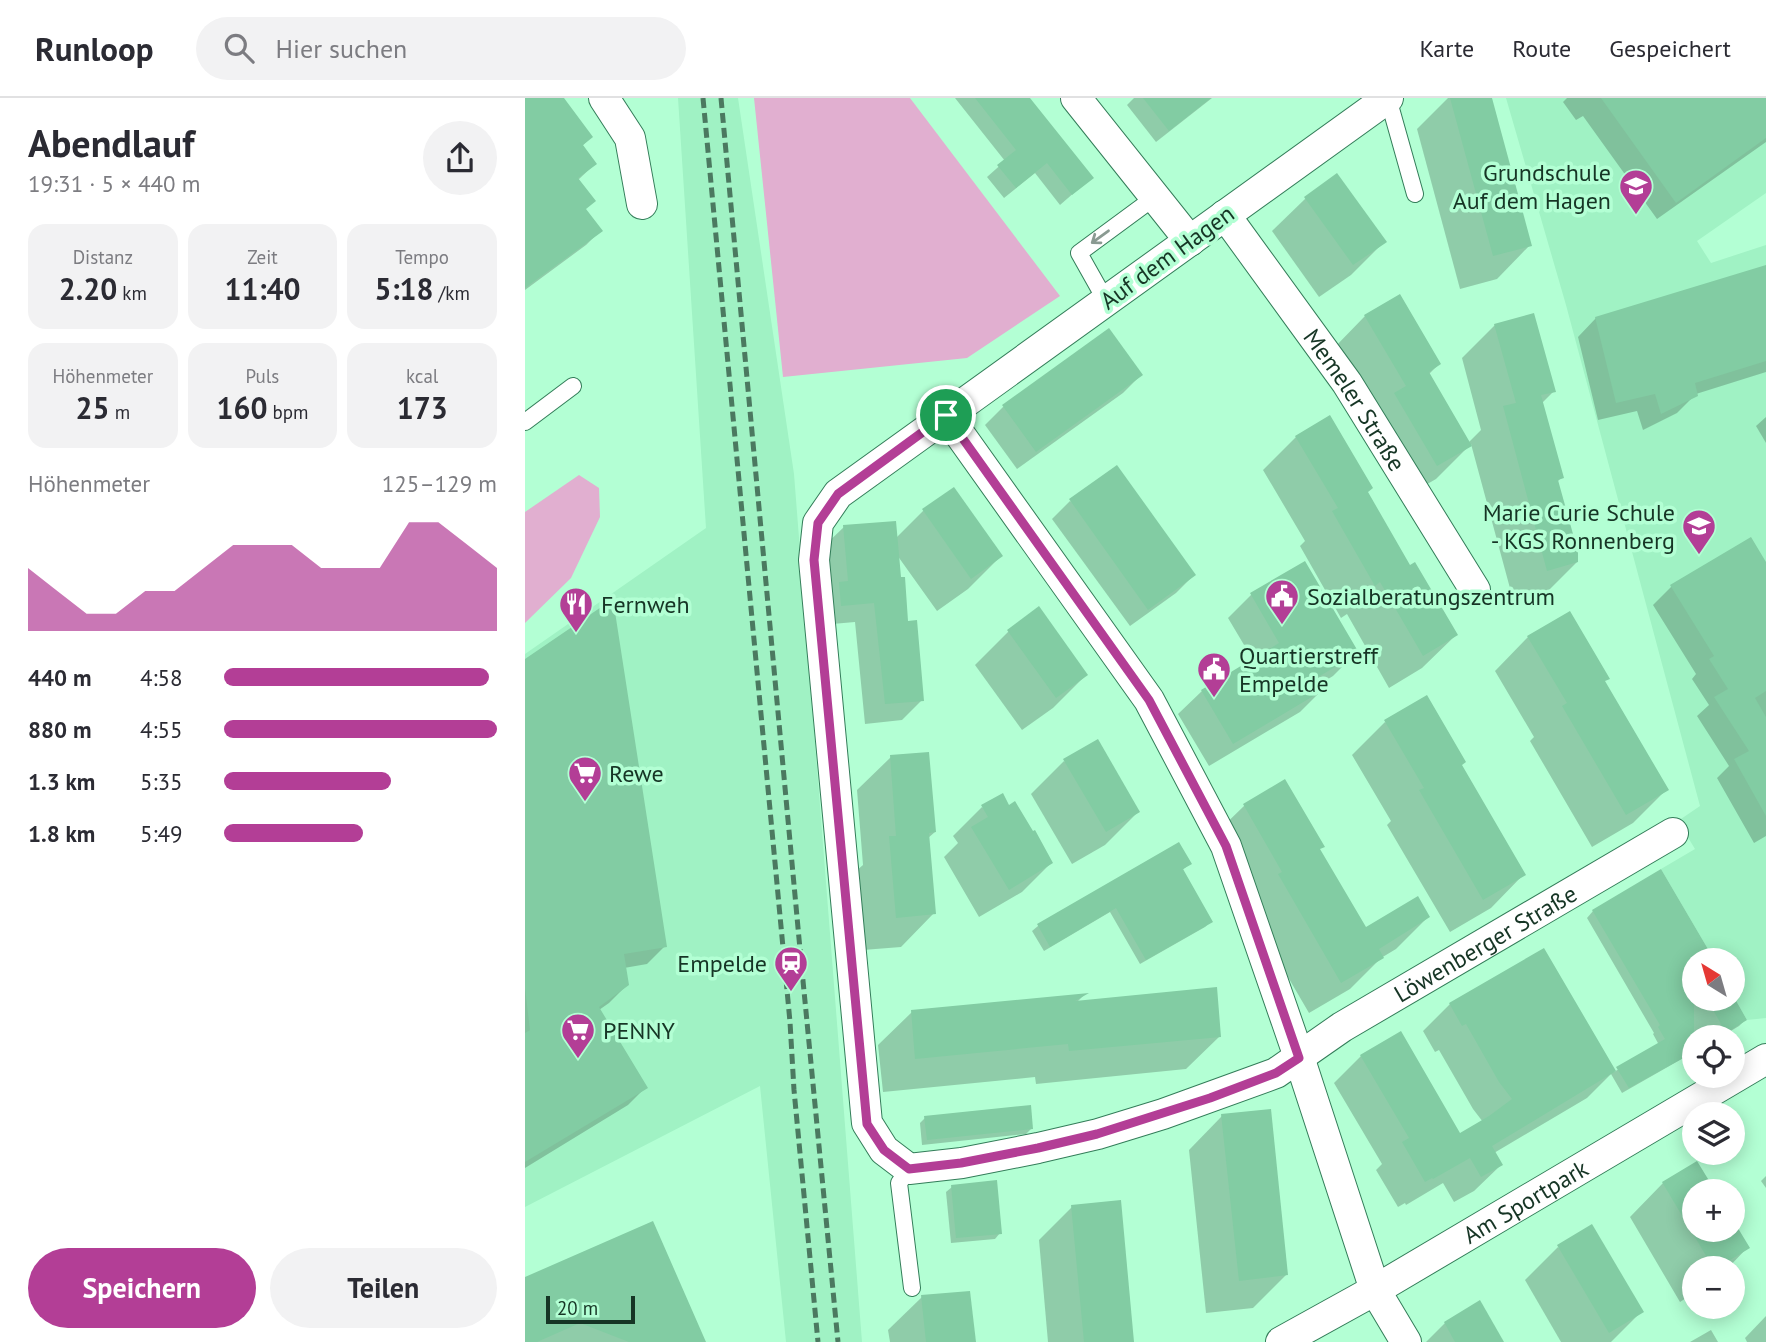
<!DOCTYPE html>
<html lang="de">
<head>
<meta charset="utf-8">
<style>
  :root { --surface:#fff; --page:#f2f2f3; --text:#2b2b33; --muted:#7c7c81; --line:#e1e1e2; --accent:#b33e96 }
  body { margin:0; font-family:"PT Sans",sans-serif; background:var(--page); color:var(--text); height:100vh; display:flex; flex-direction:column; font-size:26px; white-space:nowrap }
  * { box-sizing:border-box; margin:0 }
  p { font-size:23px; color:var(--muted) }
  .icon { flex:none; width:38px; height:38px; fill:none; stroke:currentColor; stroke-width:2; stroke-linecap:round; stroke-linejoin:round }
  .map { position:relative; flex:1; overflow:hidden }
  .sheet { display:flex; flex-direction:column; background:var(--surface); width:525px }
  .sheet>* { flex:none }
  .needle { width:46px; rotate:323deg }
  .tools { position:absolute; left:1157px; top:850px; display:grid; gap:14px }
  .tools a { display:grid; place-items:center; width:63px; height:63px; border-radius:50%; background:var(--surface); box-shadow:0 4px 18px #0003; font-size:35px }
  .scale { position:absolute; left:21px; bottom:18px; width:89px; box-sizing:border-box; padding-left:7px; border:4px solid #163525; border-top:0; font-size:19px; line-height:24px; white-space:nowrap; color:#163525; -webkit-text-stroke:5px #b3ffd4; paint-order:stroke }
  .pin { position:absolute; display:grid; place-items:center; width:60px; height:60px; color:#fff; margin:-30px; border:4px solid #fff; border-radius:50%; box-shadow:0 2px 7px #0007 }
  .round { display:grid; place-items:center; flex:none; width:74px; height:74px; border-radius:37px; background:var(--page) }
  .head { display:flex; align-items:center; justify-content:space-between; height:119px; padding:0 28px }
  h1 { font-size:38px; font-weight:700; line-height:52px }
  .metrics { display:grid; grid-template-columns:repeat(3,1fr); gap:10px; height:119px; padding:7px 28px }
  .metrics div { display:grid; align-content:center; border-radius:18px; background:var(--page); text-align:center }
  .metrics b { font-size:30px; font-weight:700 }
  .metrics small { font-size:19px; font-weight:400 }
  .metrics p { font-size:19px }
  .chart { height:196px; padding:14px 28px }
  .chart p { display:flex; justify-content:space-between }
  .chart svg { width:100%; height:126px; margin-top:7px; fill:var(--accent); opacity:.7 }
  .action { display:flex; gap:14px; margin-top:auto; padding:14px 28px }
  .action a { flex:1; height:80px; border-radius:42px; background:var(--accent); color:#fff; font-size:28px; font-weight:700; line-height:80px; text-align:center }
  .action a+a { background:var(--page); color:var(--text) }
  ul { padding:0 28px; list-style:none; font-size:23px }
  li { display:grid; grid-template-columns:112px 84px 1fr; align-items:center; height:52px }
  li i { height:18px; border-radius:9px; background:var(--accent) }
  header { display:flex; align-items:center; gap:42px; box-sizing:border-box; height:98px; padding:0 35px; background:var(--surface); border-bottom:2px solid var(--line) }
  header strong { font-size:33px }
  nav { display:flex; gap:38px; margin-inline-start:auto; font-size:24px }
  .search { width:490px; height:63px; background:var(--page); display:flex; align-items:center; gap:18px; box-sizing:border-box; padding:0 24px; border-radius:38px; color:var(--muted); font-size:26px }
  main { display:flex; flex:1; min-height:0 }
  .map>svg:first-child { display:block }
  .built { fill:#a0f2c4 }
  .green { fill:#e1afd0 }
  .shadow { fill:#0003 }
  .building { fill:#82cca3 }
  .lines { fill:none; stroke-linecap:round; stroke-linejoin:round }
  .service-casing { stroke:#337d59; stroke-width:18 }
  .minor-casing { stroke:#337d59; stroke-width:32 }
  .service { stroke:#fff; stroke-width:16 }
  .minor { stroke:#fff; stroke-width:30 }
  .rail { stroke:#4b7960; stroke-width:5; stroke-dasharray:10 5; stroke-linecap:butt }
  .oneway { stroke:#8a9a92 }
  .route-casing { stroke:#fff; stroke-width:14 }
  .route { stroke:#b33e96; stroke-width:9 }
  .labels { text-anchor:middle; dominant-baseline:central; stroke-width:7; stroke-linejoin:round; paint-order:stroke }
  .poi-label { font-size:24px; fill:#163525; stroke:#b3ffd4; text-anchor:start }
  .street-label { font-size:24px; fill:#163525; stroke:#b3ffd4 }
</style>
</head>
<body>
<header>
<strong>Runloop</strong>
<div class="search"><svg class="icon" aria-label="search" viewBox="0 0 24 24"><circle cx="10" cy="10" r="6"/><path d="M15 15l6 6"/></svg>Hier suchen</div>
<nav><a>Karte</a><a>Route</a><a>Gespeichert</a></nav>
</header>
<main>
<section class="sheet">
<div class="head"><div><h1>Abendlauf</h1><p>19:31 · 5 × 440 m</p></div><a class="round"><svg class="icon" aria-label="share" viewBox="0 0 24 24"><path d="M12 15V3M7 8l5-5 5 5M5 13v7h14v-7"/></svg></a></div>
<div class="metrics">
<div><p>Distanz</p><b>2.20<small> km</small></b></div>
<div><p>Zeit</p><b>11:40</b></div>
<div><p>Tempo</p><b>5:18<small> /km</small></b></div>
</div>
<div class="metrics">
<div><p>Höhenmeter</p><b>25<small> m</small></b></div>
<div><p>Puls</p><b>160<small> bpm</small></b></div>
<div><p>kcal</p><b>173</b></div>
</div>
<div class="chart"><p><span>Höhenmeter</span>125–129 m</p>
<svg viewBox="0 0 160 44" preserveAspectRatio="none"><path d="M0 44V22L10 30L20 38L30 38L40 30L50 30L60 22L70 14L80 14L90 14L100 22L110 22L120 22L130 6L140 6L150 14L160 22V44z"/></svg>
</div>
<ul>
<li><b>440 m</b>4:58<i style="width:97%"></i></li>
<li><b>880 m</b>4:55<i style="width:100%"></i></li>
<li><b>1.3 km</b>5:35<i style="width:61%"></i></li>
<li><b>1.8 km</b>5:49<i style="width:51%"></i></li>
</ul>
<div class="action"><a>Speichern</a><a>Teilen</a></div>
</section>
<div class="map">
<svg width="1241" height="1244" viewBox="0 0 1241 1244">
  <rect width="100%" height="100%" fill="#b3ffd4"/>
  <g class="built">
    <polygon points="153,0 213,0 269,376 337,1244 261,1244 235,988 0,1109 0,556 181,430"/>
    <polygon points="981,0 1241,0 1241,95 1172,143 1186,165 1241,147 1241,920 1222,922 1209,899 1211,898 1208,892 1208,863 1190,863 1136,771 1170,751 1153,723 1175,708 1041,207"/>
  </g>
  <g class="green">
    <polygon points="229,0 385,0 535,198 442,260 258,279"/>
    <polygon points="54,377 74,390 75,419 46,480 0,525 0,414"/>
  </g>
  <g class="shadow">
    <polygon points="0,0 37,0 66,39 57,48 70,66 53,82 60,112 75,133 61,147 0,192"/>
    <polygon points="430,0 503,0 566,80 535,107 510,75 479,100 462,79 480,63"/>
    <polygon points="609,0 687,0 631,44 602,7"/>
    <polygon points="923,0 965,0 1005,147 972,181 935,191 892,31"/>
    <polygon points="1042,0 1241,0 1241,44 1132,121 1058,18 1051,22 1038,4"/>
    <polygon points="781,100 859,144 826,177 794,199 747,133"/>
    <polygon points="1241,169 1241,274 1171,296 1152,315 1118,332 1112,313 1073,322 1053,239 1071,220"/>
    <polygon points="840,218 914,266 903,277 943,345 956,332 937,260 970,227 1029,293 1016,306 1037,379 1032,384 1053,463 1020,496 989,505 946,346 911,381 878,400 807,252"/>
    <polygon points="616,277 598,295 492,371 460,327 478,309"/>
    <polygon points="1241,319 1241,345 1231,328"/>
    <polygon points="771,339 841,395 885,469 931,537 897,570 864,590 822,516 816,520 775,448 780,443 738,372"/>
    <polygon points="428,391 476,458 443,491 412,513 372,457 381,525 397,602 377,622 340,626 330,524 296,527 298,449 319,429 371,440 398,413"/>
    <polygon points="545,403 669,477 651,495 605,528 527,421"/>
    <polygon points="1225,442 1241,468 1241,738 1229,745 1192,680 1204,668 1172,618 1184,607 1167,581 1171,576 1128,507 1146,489"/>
    <polygon points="727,496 831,555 808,578 795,586 798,591 775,614 684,668 653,616 677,593 728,562 703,520"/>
    <polygon points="514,511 561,577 528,610 497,632 450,567 483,534"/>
    <polygon points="1003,539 1079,584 1141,692 1108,725 1067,749 1005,643 1009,639 970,573"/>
    <polygon points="0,563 140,848 122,866 99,870 102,887 84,905 74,912 121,989 103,1007 0,1070"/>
    <polygon points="860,624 935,668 999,776 966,810 925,834 862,727 866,723 827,657"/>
    <polygon points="366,659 410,734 403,740 409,815 376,849 338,852 331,773 338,767 332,692"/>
    <polygon points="539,663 613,714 580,747 547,766 506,696"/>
    <polygon points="760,684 794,752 840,831 903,819 871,851 856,860 825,891 784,915 722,809 687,739 719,708"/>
    <polygon points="457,709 526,765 497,794 454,819 419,759 433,745 428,738"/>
    <polygon points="653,746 665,766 656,773 685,824 680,829 615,866 585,814 519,853 507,833 513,828"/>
    <polygon points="1068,813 1169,863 1169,901 1208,900 1220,922 1214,928 1194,940 1169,940 1169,954 1097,995 1086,976 1062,1000 969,1055 976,1067 949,1093 929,1104 918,1085 881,1107 880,1105 873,1109 851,1072 857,1066 809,985 836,958 934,1037 958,1024 948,1011 914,952 910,954 898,933 925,906 1018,852 1089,974 1134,947 1128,936 1129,935 1062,820"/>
    <polygon points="559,897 552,904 695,938 661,971 511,986 510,979 358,994 353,947 387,914"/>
    <polygon points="697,1018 761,1177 728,1210 681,1215 664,1052"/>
    <polygon points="400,1020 507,1030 501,1036 397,1047 395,1025"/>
    <polygon points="1241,1078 1241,1090 1236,1083"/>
    <polygon points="1138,1085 1169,1094 1169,1132 1208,1132 1208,1125 1222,1150 1202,1171 1169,1171 1169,1195 1155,1204 1105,1119"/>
    <polygon points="427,1089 475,1135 470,1141 426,1145 421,1094"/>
    <polygon points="547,1109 608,1244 523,1244 514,1142"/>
    <polygon points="1033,1149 1117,1213 1086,1244 1036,1244 1000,1182"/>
    <polygon points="0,1181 172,1244 0,1244"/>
    <polygon points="397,1199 449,1244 365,1244 363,1232"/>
    <polygon points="954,1205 977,1244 901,1244 920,1225"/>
    <polygon points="1241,1218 1241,1244 1222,1244 1220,1240"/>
    <polygon points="1186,1232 1193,1244 1165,1244"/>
  </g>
  <g class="building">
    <polygon points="0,0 39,0 68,39 58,47 72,66 53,80 71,103 61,111 78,133 0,190"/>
    <polygon points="450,0 505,0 569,80 547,97 522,65 491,90 472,67 491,52"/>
    <polygon points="618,0 686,0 644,33"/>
    <polygon points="925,0 967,0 1007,148 968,158"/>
    <polygon points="1076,0 1241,0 1241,40 1151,105"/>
    <polygon points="812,75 862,144 828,167 779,99"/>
    <polygon points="1241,167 1241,263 1170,285 1173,298 1136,316 1130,296 1091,305 1070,219"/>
    <polygon points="875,196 916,266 904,274 947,348 912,368 869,295 881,288 839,217"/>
    <polygon points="1009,215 1031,294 1016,297 1039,380 1033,382 1053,454 1053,464 1022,473 978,308 991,305 969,226"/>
    <polygon points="584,230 618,277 511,354 477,307"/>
    <polygon points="805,317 848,390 843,394 885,467 890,464 933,537 898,558 855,484 850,488 807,413 813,410 770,338"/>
    <polygon points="592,367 671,477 623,512 544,401"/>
    <polygon points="429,389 478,458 446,481 397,411"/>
    <polygon points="371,423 376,479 380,479 383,523 392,522 399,603 360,606 349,505 316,508 314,484 323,483 318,427"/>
    <polygon points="1226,439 1241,464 1241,593 1230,600 1241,619 1241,718 1209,661 1224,653 1189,599 1203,591 1184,561 1189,558 1145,487"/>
    <polygon points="780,463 834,555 793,579 800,591 708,646 676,592 754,545 725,495"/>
    <polygon points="88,501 142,849 99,856 104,887 74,909 123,990 0,1064 0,935 5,932 0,890 0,561"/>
    <polygon points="514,508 563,577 531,600 482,532"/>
    <polygon points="1045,513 1085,581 1080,583 1144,692 1101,717 1037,608 1042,605 1002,538"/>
    <polygon points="902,597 941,664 937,667 1001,777 958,802 894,692 899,690 859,622"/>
    <polygon points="573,641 615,714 581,734 538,661"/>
    <polygon points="404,654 411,734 404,735 411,816 371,820 364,738 371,738 365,657"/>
    <polygon points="760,681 800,749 795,751 841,829 893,798 905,819 854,851 859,860 816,885 753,776 757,774 718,706"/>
    <polygon points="478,695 484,707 490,703 508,733 510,732 528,765 484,792 446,729 463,719 456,707"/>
    <polygon points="654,744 667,766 658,771 688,824 621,862 591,810 525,849 512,826"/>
    <polygon points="1136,771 1190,863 1169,863 1169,954 1104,990 1091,969 1140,941 1133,929 1135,927 1067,812"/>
    <polygon points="1019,850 1091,973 967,1048 978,1067 956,1079 945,1060 908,1081 907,1080 900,1084 877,1044 884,1040 835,957 876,933 935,1035 964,1018 987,1001 974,984 941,926 937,928 924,905"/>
    <polygon points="692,889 696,939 544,953 543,946 390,961 386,912 564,895 550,903"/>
    <polygon points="1208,892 1211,898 1209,899 1222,922 1201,935 1182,901 1208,901"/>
    <polygon points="506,1007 508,1031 402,1042 399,1018"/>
    <polygon points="746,1011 763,1177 714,1183 696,1016"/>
    <polygon points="1172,1063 1191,1094 1169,1094 1169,1132 1208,1132 1208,1122 1225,1150 1190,1171 1189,1171 1137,1084"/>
    <polygon points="472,1082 477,1136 431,1140 426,1087"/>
    <polygon points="596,1102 609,1244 559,1244 546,1107"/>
    <polygon points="128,1123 181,1244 104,1244 55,1225 12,1244 0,1244 0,1179"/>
    <polygon points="1067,1126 1119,1214 1084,1235 1032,1147"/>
    <polygon points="445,1193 451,1244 401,1244 396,1197"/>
    <polygon points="955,1202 979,1244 930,1244 919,1224"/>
  </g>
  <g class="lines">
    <g class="service-casing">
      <g id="service">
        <polyline points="863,0 890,96"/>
        <polyline points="581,203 554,155 630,99"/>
        <polyline points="0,324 48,288"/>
        <polyline points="384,1071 374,1085 387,1190"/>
      </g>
    </g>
    <g class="minor-casing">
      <g id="minor">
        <polyline points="79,0 105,40 117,106"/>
        <polyline points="551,0 665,143"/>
        <path id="s1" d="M863 0 313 396 293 425 289 462 342 1025 359 1052 384 1071 437 1065 513 1050 573 1036 638 1016 751 975 817 929 1148 735"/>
        <path id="s2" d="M700 117 822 285 950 492"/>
        <polyline points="421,317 624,602 701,748 774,959 850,1192 881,1244"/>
        <path id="s3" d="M756 1244 850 1192 1241 961"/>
      </g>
    </g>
    <use href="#service" class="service"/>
    <use href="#minor" class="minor"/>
    <g class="rail">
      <polyline points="178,0 265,924 269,992 293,1244"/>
      <polyline points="196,0 276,862 313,1244"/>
    </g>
  </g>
  <defs><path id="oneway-shaft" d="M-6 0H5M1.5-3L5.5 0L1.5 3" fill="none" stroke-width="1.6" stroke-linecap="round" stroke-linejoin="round" transform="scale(1.75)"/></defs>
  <use class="oneway" href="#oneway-shaft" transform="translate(575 139) rotate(144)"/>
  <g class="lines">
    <g class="route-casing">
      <polygon id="route" points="421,317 624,602 701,748 774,960 751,975 685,1000 572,1036 513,1050 436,1065 384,1071 359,1052 342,1026 289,462 293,425 313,396"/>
    </g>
    <use href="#route" class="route"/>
  </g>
  <defs>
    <g id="school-pin" transform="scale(1.75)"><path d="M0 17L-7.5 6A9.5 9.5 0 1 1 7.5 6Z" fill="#b33e96" stroke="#b3ffd4"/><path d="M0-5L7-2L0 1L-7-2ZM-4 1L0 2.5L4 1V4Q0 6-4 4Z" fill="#fff"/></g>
    <g id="civic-pin" transform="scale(1.75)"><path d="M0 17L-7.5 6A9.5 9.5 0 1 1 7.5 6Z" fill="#b33e96" stroke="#b3ffd4"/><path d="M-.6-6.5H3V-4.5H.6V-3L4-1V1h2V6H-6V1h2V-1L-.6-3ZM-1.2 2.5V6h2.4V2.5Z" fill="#fff"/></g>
    <g id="restaurant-pin" transform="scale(1.75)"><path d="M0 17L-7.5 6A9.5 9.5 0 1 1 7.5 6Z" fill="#b33e96" stroke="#b3ffd4"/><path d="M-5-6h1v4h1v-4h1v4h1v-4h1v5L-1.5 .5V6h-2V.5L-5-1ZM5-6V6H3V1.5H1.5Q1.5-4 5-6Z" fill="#fff"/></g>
    <g id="supermarket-pin" transform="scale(1.75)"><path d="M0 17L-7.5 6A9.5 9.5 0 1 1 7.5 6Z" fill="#b33e96" stroke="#b3ffd4"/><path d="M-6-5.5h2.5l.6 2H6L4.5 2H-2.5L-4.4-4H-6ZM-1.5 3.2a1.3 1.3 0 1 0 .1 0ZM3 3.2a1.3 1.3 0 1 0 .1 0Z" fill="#fff"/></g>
    <g id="station-pin" transform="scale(1.75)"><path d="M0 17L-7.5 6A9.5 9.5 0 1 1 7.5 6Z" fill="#b33e96" stroke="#b3ffd4"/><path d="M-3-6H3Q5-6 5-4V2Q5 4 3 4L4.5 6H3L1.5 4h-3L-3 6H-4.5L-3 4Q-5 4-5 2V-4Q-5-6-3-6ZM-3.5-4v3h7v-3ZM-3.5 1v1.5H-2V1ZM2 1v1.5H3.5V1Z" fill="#fff"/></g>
  </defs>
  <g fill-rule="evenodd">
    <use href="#school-pin" x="1111" y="88"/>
    <use href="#school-pin" x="1174" y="428"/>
    <use href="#civic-pin" x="757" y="498"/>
    <use href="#restaurant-pin" x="51" y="506"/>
    <use href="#civic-pin" x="689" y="571"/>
    <use href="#supermarket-pin" x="60" y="675"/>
    <use href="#station-pin" x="266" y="865"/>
    <use href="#supermarket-pin" x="53" y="932"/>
  </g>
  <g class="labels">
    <g class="poi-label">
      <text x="1086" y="74" text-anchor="end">Grundschule<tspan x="1086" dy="28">Auf dem Hagen</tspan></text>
      <text x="1150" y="414" text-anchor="end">Marie Curie Schule<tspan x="1150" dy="28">- KGS Ronnenberg</tspan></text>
      <text x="782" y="498">Sozialberatungszentrum</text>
      <text x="76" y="506">Fernweh</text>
      <text x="714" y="557">Quartierstreff<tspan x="714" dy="28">Empelde</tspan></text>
      <text x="84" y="675">Rewe</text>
      <text x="242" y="865" text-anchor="end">Empelde</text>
      <text x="78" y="932">PENNY</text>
    </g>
    <g class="street-label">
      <text transform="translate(642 159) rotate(-36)">Auf dem Hagen</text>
      <text stroke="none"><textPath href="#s2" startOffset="226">Memeler Straße</textPath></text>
      <text stroke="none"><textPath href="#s1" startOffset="2006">Löwenberger Straße</textPath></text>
      <text stroke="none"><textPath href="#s3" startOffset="282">Am Sportpark</textPath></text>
    </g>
  </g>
</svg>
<div class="tools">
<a><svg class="needle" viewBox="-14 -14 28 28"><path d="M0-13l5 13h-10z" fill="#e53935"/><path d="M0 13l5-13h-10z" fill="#7c7c81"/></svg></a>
<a><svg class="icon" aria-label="locate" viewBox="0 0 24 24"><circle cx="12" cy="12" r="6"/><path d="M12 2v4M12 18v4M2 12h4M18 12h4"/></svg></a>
<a><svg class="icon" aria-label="layers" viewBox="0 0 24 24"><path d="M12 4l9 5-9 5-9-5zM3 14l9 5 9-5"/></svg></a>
<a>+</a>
<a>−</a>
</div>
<div class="scale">20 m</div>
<div class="pin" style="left:421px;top:317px;background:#1e9e55"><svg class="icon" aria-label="arrive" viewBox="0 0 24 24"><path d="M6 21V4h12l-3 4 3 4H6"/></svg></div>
</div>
</main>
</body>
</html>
